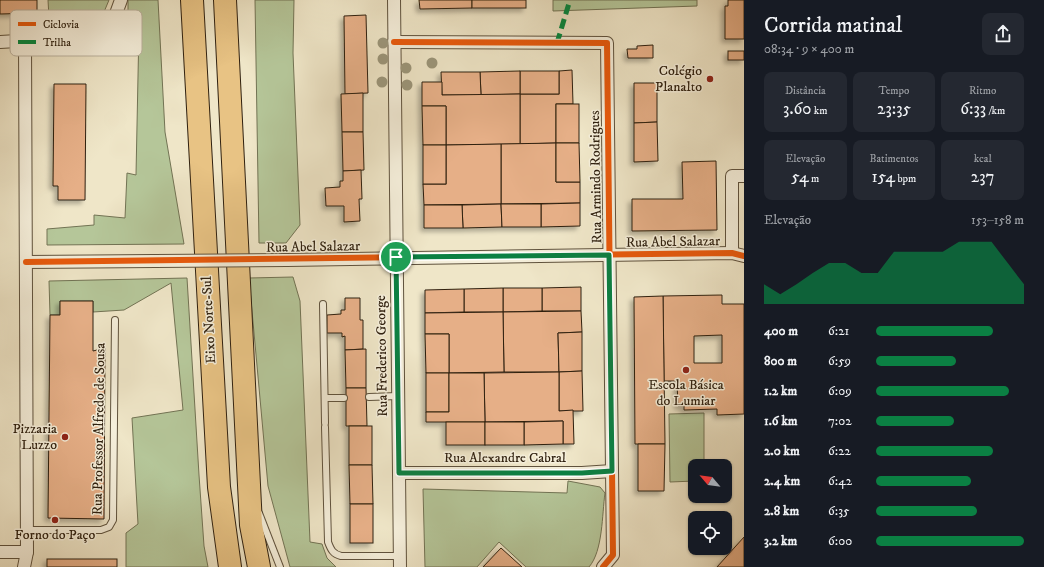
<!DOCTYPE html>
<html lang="pt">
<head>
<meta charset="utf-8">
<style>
  :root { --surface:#171b24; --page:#242831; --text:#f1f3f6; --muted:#9ea1a6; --accent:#0b8043 }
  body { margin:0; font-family:"IM FELL DW Pica",serif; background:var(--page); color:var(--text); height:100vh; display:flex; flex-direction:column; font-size:15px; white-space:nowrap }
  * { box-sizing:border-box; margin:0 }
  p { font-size:13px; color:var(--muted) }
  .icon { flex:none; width:22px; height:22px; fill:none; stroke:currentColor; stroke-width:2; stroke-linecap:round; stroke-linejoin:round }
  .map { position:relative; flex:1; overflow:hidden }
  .panel { display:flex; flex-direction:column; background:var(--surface); width:300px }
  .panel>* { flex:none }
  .needle { width:26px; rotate:299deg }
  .buttons { position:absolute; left:688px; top:459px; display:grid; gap:8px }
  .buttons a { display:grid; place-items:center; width:44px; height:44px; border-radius:8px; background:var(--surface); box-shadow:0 1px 3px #0004; font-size:20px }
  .pin { position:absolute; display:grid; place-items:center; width:34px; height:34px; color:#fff; margin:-17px; border:2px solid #fff; border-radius:50%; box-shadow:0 1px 4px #0007 }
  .round { display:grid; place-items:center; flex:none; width:42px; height:42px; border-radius:8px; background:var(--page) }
  .overview { display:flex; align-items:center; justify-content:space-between; height:68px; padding:0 20px }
  h1 { font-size:22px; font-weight:600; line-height:30px }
  .stats { display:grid; grid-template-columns:repeat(3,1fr); gap:6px; height:68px; padding:4px 20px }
  .stats div { display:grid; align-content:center; border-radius:8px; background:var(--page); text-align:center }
  .stats b { font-size:17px; font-weight:600 }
  .stats small { font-size:11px; font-weight:400 }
  .stats p { font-size:11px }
  .chart { height:112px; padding:8px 20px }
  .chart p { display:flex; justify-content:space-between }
  .chart svg { width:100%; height:72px; margin-top:4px; fill:var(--accent); opacity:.7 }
  ul { padding:0 20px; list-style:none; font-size:13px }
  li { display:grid; grid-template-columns:64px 48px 1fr; align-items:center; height:30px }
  li i { height:10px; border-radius:5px; background:var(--accent) }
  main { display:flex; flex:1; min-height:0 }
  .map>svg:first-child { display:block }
  .green { fill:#b5c699; stroke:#727354 }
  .building { fill:#e6af87; stroke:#2f200f; fill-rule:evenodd; filter:url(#shadow) }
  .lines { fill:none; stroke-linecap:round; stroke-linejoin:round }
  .lane-casing { stroke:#5f523d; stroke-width:8 }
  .street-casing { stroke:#5f523d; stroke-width:14 }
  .highway-casing { stroke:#2f200f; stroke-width:24 }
  .lane { stroke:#f5efdb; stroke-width:6 }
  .street { stroke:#f5efdb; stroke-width:12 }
  .highway { stroke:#e8c384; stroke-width:22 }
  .street-bridge-casing { stroke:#5f523d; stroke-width:14; stroke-linecap:butt }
  .street-bridge { stroke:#f5efdb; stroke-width:12 }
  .quiet { stroke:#00873e; stroke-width:5; stroke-dasharray:10 5; stroke-linecap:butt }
  .cycleway-casing { stroke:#f5efdb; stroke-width:8 }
  .cycleway { stroke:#e8590c; stroke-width:6 }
  .tree { fill:#9b9579 }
  .route-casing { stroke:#fff; stroke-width:8 }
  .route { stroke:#0b8043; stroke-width:5 }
  .poi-dot { fill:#8f2418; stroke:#f5efdb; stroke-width:1.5 }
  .labels { text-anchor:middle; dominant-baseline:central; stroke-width:3; stroke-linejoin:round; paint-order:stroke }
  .poi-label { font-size:14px; fill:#2f200f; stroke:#f5efdb; text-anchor:end }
  .street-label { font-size:14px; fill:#2f200f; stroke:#f5efdb }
  .key { fill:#f5efdb; stroke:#bab19e; stroke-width:1 }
  .key-label { font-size:11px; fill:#2f200f }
</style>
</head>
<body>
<main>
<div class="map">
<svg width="744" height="567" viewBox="0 0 744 567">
  <defs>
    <filter id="shadow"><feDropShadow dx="-3.5" dy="3.5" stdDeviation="2" flood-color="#0004"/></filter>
  </defs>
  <rect width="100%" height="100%" fill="#efe6c8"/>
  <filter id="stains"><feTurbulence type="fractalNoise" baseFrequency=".005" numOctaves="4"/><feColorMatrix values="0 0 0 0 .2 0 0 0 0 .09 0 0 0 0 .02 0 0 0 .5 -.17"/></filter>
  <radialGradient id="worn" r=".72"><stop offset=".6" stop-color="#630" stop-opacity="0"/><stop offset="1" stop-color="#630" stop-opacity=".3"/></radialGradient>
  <g class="green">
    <polygon points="48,0 109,0 104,12 96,21 85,23 84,15 49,18"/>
    <polygon points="128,0 158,0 165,132 184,244 47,245 47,229 94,225 94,215 125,218 127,173 136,175 139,27 120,26 128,16"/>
    <polygon points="255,0 294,0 293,53 300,225 286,243 259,243"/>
    <polygon points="553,0 697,0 697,6 553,11"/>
    <polygon points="293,277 300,301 310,542 322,544 327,558 336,567 290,567 268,486 249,278"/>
    <polygon points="187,278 199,475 204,546 208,567 126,567 126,533 138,524 132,418 183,410 171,283 124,310 93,312 93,301 60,301 60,315 50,315 49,281"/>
    <polygon points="704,413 704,466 695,466 695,481 670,482 669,414"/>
    <path d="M568 481 600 487 605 493C602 514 603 551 589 567H526L499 542 477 567H425L423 489 567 493Z"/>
  </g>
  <g class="building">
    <polygon points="0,0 37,0 37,13 0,14"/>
    <polygon points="419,0 472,0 472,8 420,9"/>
    <rect x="472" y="0" width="54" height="8"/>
    <polygon points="728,0 744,0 744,39 725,39 725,6 728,6"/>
    <polygon points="366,15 368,93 345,94 344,16"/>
    <polygon points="653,45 653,58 628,58 627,49 637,49 637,46"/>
    <rect x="728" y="51" width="16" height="9"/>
    <polygon points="572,70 573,104 556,104 556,143 520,144 520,94 559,94 559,71"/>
    <rect x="520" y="71" width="39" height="23"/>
    <polygon points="520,71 520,94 481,95 480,72"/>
    <polygon points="441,72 480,72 481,95 442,95"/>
    <polygon points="422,82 442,82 442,95 520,94 520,144 446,145 446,106 422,106"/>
    <polygon points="634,83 657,83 657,122 634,123"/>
    <polygon points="54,84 86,84 85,200 58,200 58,186 53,186"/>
    <polygon points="363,93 363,132 342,132 341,94"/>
    <rect x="556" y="104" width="23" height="39"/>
    <polygon points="422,106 446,106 446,145 423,145"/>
    <polygon points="657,122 658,161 634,162 634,123"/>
    <polygon points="342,132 363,132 364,170 343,171"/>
    <polygon points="556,143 556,182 580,182 580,203 501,204 501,144"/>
    <polygon points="556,143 579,143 580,182 556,182"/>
    <polygon points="501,144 501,204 424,205 423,184 446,184 446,145"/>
    <rect x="423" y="145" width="23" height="39"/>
    <polygon points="716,161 717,230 632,231 632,199 683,199 682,162"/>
    <polygon points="361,170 362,199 359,199 360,221 344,222 344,206 326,206 325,188 340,187 340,181 343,181 343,171"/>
    <polygon points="580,203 580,226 541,227 541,204"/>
    <polygon points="501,204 502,227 463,228 462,205"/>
    <polygon points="501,204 541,204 541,227 502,227"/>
    <polygon points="424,205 462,205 463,228 424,228"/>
    <polygon points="581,287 581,311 542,311 542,288"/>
    <polygon points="503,288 542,288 542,311 503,312"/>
    <polygon points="503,288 503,312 464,312 464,289"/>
    <polygon points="464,289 464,312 425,313 425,290"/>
    <path d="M722 295V304H744V414L717 415V409L684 410V406H678L677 381H664L663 296ZM722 335V363H694V336Z"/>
    <polygon points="663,296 665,444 635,444 634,297"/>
    <polygon points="345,298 360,298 360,320 363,320 363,349 345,350 345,336 342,337 342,333 327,333 327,315 341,314 341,310 345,310"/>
    <polygon points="60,301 93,301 93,351 105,348 104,519 48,518 50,315 60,315"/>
    <polygon points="581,311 582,332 558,333 559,372 504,372 503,312"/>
    <polygon points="503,312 504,372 449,373 449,334 425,334 425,313"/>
    <polygon points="582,332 582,371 559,372 558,333"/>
    <polygon points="425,334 449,334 449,373 426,373"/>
    <polygon points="366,349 366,388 346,388 345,350"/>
    <polygon points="582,371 583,411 559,411 559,372"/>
    <polygon points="559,372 559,411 573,410 574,444 563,444 563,421 485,422 484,373"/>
    <rect x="426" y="373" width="23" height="39"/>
    <polygon points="449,373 484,373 485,422 426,422 426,412 449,412"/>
    <polygon points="346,388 366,388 367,426 346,426"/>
    <polygon points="563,421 563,444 524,445 524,422"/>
    <rect x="446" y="422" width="39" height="23"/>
    <rect x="485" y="422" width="39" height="23"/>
    <rect x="349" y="426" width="23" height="39"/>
    <polygon points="638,444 665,444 664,491 638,491"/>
    <polygon points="349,465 372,465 373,504 350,504"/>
    <rect x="350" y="504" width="23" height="39"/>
    <polygon points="744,537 744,567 717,567"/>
    <polygon points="501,548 522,567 483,567"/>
    <rect x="47" y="559" width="70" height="8"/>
  </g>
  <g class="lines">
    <g class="lane-casing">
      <g id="lane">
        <polyline points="323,304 325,423"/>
        <polyline points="369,397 398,396"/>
        <polyline points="325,398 344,398"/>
        <path d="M325 427 328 542C331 550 333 554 341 556H400"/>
        <polyline points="259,513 280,567"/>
        <polyline points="27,530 101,530 109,527 113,520 115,320"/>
      </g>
    </g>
    <g class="street-casing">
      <g id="street">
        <polyline points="394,0 400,567"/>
        <polyline points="0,42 100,36 114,19 121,0"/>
        <polyline points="394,42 607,43 613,555 603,567"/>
        <polyline points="732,253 732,176 744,176"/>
        <polyline points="287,260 732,253 744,256"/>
        <polyline points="26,262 155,261"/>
        <polyline points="399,473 582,473 612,471"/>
        <polyline points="0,552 27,552"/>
        <polyline points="24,567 27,552 25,42"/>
      </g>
    </g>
    <g class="highway-casing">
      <g id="highway">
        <polyline points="192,0 219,487 230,567"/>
        <polyline points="225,0 249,485 251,525 259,567"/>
      </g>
    </g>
    <use href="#lane" class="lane"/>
    <use href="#street" class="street"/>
    <use href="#highway" class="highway"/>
    <g class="street-bridge-casing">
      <polyline id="street-bridge" points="155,261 287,260"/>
    </g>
    <use href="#street-bridge" class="street-bridge"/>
    <polyline class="quiet" points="557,43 570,0"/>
    <g class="cycleway-casing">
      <g id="cycleway">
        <polyline points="394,42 607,43 613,555 603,567"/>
        <polyline points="26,262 732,253 744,256"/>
      </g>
    </g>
    <use href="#cycleway" class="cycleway"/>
  </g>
  <g class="tree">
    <circle cx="383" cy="43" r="5.5"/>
    <circle cx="383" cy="59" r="5.5"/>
    <circle cx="432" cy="63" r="5.5"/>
    <circle cx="406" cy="68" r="5.5"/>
    <circle cx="382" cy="82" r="5.5"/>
    <circle cx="407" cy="85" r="5.5"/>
  </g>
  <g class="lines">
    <g class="route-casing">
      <polygon id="route" points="609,255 612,471 582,473 399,473 396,257"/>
    </g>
    <use href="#route" class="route"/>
  </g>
  <g class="poi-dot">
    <circle cx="710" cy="79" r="4"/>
    <circle cx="686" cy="370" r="4"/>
    <circle cx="65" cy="437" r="4"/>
    <circle cx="55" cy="520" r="4"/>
  </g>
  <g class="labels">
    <g class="poi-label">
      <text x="702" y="71">Colégio<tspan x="702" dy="16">Planalto</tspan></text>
      <text x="686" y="385" text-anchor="middle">Escola Básica<tspan x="686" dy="16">do Lumiar</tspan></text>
      <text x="57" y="429">Pizzaria<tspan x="57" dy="16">Luzzo</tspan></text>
      <text x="55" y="535" text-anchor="middle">Forno do Paço</text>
    </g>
    <g class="street-label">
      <text transform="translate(596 177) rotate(-91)">Rua Armindo Rodrigues</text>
      <text transform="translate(673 242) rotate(-1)">Rua Abel Salazar</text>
      <text transform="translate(313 247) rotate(-1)">Rua Abel Salazar</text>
      <text transform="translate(209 320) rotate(-93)">Eixo Norte-Sul</text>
      <text transform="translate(382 356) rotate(-91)">Rua Frederico George</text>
      <text transform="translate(99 429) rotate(-89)">Rua Professor Alfredo de Sousa</text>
      <text x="505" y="458">Rua Alexandre Cabral</text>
    </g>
  </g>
  <rect x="10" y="10" width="132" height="46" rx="6" class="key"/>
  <rect x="18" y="22" width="18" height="4" fill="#e8590c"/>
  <rect x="18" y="40" width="18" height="4" fill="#00873e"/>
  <g class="key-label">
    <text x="43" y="28">Ciclovia</text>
    <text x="43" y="46">Trilha</text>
  </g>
  <rect width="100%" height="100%" filter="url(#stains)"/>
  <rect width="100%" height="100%" fill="url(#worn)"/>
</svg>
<div class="buttons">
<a><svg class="needle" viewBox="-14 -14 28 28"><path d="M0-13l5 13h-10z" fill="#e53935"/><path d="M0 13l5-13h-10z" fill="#9ea1a6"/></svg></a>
<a><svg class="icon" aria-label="locate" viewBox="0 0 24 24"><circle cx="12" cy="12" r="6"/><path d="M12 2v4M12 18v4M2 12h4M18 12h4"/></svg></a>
</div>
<div class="pin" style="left:396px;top:257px;background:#1e9e55"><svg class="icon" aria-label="arrive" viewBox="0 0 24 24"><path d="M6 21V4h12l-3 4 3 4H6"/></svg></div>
</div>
<section class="panel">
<div class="overview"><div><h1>Corrida matinal</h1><p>08:34 · 9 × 400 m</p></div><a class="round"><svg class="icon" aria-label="share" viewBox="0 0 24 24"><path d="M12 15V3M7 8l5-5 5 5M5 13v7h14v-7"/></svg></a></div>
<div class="stats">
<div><p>Distância</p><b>3.60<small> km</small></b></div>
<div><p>Tempo</p><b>23:35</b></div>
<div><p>Ritmo</p><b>6:33<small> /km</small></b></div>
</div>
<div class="stats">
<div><p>Elevação</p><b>54<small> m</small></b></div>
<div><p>Batimentos</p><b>154<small> bpm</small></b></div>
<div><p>kcal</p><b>237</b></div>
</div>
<div class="chart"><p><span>Elevação</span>153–158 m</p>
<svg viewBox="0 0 160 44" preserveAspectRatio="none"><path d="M0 44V32L10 38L20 32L30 25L40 19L50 19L60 25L70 25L80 12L90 12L100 12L110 12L120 6L130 6L140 6L150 19L160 32V44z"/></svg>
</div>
<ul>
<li><b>400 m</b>6:21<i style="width:79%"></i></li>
<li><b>800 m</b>6:59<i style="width:54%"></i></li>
<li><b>1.2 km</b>6:09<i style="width:90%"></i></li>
<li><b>1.6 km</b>7:02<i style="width:53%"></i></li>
<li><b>2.0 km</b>6:22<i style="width:79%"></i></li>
<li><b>2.4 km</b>6:42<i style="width:64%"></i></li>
<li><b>2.8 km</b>6:35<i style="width:68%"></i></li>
<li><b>3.2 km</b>6:00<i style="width:100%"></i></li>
</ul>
</section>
</main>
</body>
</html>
